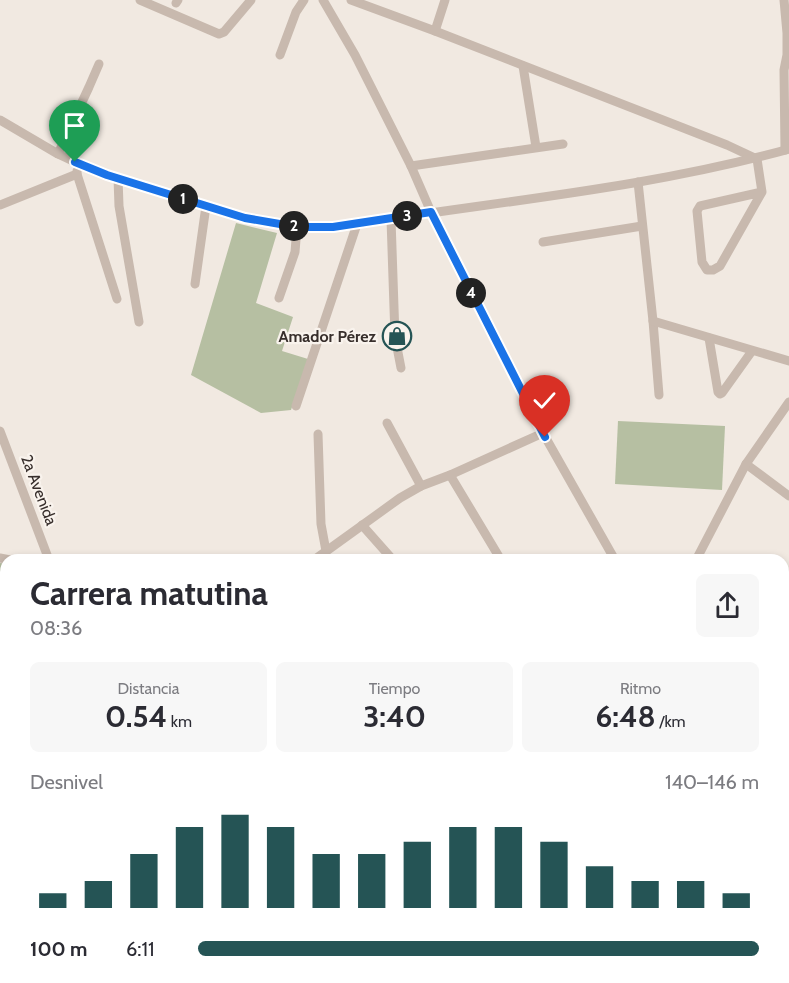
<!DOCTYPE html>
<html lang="es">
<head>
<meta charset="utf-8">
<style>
  :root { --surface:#fff; --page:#f7f7f7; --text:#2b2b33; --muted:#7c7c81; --accent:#255455 }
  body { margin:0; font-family:Cabin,sans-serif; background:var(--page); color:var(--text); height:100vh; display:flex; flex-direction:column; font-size:22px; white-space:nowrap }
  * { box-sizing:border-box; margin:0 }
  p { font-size:20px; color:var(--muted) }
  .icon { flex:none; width:33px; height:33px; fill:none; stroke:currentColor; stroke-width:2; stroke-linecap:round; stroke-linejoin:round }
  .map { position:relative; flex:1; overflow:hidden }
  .sheet { position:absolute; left:0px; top:554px; width:789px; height:430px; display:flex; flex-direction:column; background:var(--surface); border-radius:18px 18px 0 0; box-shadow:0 3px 9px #0003 }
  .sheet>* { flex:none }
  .pin { position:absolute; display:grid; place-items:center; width:51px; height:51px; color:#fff; margin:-62px -26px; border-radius:50% 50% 50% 0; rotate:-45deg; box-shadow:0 0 6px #0007 }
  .pin .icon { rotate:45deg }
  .km { position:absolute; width:30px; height:30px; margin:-15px; border-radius:50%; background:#222; color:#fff; font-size:16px; line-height:30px; text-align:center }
  .round { display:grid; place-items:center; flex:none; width:63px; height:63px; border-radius:9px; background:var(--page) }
  .overview { display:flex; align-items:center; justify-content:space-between; height:102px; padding:0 30px }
  h1 { font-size:33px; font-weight:700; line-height:45px }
  .stats { display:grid; grid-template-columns:repeat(3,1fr); gap:9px; height:102px; padding:6px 30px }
  .stats div { display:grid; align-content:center; border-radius:9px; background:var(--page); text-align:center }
  .stats b { font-size:30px; font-weight:700 }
  .stats small { font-size:16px; font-weight:400 }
  .stats p { font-size:16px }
  .chart { height:168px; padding:12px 30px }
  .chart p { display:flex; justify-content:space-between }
  .chart svg { width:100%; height:108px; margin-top:6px; stroke:var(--accent); stroke-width:6 }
  ul { padding:0 30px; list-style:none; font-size:20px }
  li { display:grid; grid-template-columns:96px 72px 1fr; align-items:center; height:45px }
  li i { height:15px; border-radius:8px; background:var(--accent) }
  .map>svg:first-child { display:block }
  .cemetery { fill:url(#cemetery-stones) }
  .park { fill:#b6bfa2 }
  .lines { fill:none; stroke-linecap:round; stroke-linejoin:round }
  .minor { stroke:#c8b9ae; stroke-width:9 }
  .route-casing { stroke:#fff; stroke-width:12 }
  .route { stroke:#1a73e8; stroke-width:8 }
  .labels { text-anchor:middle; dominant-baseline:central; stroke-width:4.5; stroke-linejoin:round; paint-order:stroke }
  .poi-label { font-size:16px; font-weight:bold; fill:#382f2c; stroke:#f9f3ed; text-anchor:end }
  .street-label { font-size:16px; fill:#382f2c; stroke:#f9f3ed }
</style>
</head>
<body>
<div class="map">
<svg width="789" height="983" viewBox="0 0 789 983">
  <defs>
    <pattern id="cemetery-stones" width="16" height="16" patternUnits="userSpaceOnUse" patternTransform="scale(1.5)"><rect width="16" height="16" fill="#b6bfa2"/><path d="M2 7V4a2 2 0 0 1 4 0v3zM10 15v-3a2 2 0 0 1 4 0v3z" fill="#959c84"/></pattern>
  </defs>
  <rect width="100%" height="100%" fill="#f1e9e1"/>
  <polygon class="cemetery" points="0,563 6,564 6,821 0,823"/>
  <g class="park">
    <polygon points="236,223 277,233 256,303 293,317 282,351 308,359 291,410 261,413 191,375"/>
    <polygon points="618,421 725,426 722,490 615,484"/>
    <polygon points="789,762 789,895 783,894 783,764"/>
    <polygon points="162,978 314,978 313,983 162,983"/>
  </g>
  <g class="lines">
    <g class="minor">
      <polyline points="140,0 219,34 224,32 251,0"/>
      <polyline points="323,0 355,55 411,166 431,212 481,313 543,433 615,560"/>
      <polyline points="351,0 435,31 727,145 757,159 762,192 720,266 713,270 707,270 702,262 697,211 700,206 762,192"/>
      <polyline points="784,0 787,33 787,55 784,70 785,150"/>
      <polyline points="176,3 178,0"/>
      <polyline points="435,31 445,0"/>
      <polyline points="280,55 296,12 304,0"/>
      <polyline points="523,66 536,147"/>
      <path d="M0 120 58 154 75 162 107 175 245 218 297 227H333L357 224C501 201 648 188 789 149"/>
      <polyline points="58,154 89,87 99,64"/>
      <polyline points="411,166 563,144"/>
      <polyline points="77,174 117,299"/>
      <polyline points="118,178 119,206 139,322"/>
      <polyline points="638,182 653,321 659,395"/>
      <polyline points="0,205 77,174 77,171"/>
      <polyline points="391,219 395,337 401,368"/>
      <polyline points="543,242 642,226"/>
      <polyline points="195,284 206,206"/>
      <polyline points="279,298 295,252 297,227"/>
      <polyline points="653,321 789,361"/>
      <polyline points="709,338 718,392 720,394 722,393 752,351"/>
      <polyline points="296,406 357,224"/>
      <polyline points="387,423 421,486"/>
      <polyline points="0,431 49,560"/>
      <polyline points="318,434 321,524 326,551"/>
      <polyline points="746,464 789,496"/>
      <polyline points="450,475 501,560"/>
      <polyline points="362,525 393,560"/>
      <polyline points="0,558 10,560"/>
      <polyline points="314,560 400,498 421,486 450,475 543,433"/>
      <polyline points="696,560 746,464 789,402"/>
      <polyline points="783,669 789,673"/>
      <polyline points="783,935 789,935"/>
      <polyline points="22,978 22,983"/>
      <polyline points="66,978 66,983"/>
      <polyline points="109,978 110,983"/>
      <polyline points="155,978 156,983"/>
      <polyline points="742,978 742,983"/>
      <polyline points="334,983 335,978"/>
      <polyline points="368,983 369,978"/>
      <polyline points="382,983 383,978"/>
      <polyline points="569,983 570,978"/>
      <polyline points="788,983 789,982"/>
    </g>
  </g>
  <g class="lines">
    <g class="route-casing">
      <polyline id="route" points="75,162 107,175 245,218 297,227 333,227 431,212 545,437"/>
    </g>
    <use href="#route" class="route"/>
  </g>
  <defs>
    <g id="shop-ring" transform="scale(1.5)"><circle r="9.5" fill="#f9f3ed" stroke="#255455" stroke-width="1.5"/><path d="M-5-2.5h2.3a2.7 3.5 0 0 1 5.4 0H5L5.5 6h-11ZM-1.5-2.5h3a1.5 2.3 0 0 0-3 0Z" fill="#255455"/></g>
  </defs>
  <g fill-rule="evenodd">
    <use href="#shop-ring" x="397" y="336"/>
  </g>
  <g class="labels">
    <g class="poi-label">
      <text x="376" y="336">Amador Pérez</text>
    </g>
    <g class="street-label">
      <text transform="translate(39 490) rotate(69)">2a Avenida</text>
    </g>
  </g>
</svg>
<div class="pin" style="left:75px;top:162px;background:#1e9e55"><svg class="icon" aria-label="arrive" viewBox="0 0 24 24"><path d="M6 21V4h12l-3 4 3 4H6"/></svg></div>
<div class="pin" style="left:545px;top:437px;background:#d93025"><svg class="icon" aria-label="check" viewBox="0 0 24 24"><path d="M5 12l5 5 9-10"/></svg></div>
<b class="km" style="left:183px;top:199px">1</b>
<b class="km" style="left:294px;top:226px">2</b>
<b class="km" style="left:407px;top:216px">3</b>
<b class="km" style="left:471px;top:293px">4</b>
<section class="sheet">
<div class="overview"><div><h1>Carrera matutina</h1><p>08:36</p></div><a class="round"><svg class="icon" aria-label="share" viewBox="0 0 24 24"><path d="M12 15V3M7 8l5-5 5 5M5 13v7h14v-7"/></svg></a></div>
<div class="stats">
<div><p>Distancia</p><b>0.54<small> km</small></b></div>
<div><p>Tiempo</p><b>3:40</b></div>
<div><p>Ritmo</p><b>6:48<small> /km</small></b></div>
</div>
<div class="chart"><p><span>Desnivel</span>140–146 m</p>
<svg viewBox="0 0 160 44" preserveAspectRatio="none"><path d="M5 44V38M15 44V33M25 44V22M35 44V11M45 44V6M55 44V11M65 44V22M75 44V22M85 44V17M95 44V11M105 44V11M115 44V17M125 44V27M135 44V33M145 44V33M155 44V38"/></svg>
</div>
<ul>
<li><b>100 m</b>6:11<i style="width:100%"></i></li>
</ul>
</section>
</div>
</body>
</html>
